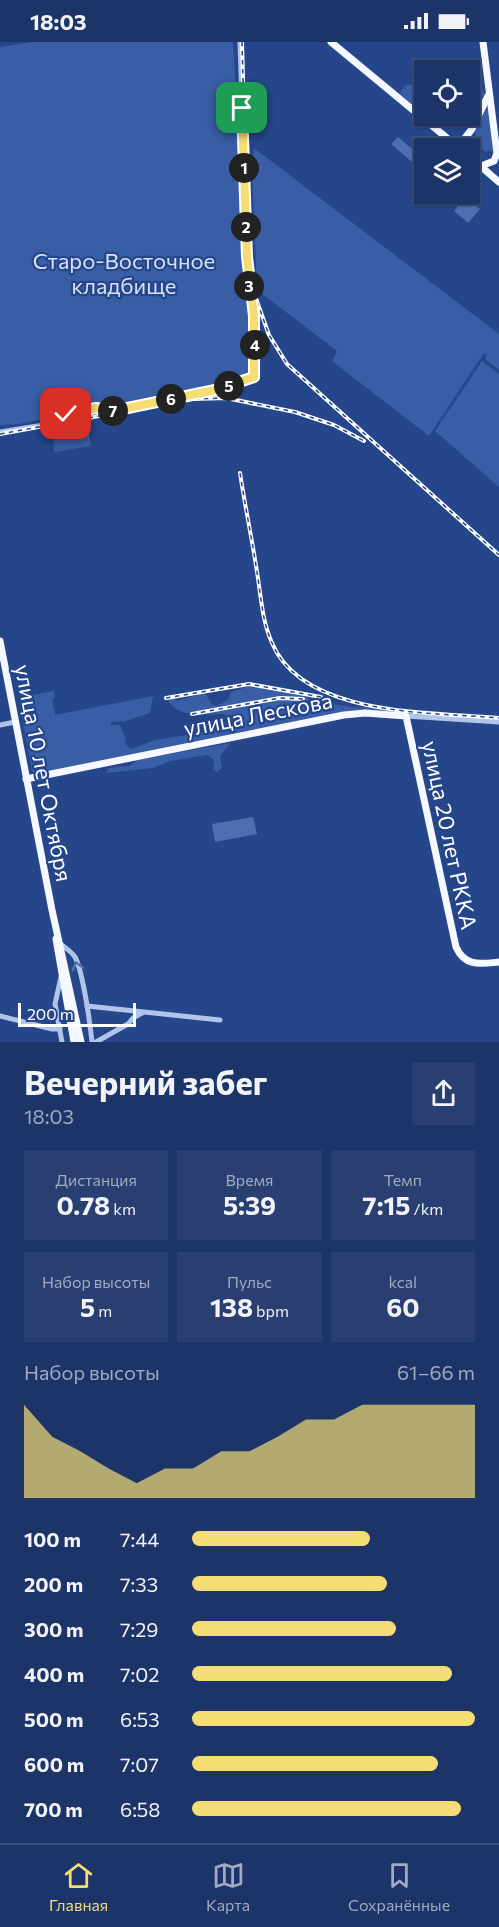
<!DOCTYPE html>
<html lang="ru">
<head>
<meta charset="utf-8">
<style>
  :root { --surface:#1c3468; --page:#293f71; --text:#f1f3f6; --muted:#a0aac0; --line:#3a4f7c; --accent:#f4dd75 }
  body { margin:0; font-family:Commissioner,sans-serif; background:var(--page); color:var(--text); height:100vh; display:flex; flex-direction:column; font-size:22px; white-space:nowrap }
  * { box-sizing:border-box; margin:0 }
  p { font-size:20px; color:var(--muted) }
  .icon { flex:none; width:33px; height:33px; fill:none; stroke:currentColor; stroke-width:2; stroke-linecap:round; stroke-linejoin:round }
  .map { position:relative; height:1000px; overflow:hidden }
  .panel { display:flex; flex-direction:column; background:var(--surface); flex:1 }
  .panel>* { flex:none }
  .fabs { position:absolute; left:414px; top:18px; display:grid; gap:12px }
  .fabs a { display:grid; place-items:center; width:66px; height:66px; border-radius:0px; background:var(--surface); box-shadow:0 2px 4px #0004,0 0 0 2px var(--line); font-size:30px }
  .scale { position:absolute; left:18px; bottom:15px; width:118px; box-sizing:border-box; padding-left:6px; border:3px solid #fff; border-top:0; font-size:16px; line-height:21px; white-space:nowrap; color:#fff; -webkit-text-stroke:4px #25468a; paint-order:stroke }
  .pin { position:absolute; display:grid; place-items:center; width:51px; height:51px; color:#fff; margin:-26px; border-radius:12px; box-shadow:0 3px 9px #0006 }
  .km { position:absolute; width:30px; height:30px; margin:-15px; border-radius:50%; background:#222; color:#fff; font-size:16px; line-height:30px; text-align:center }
  .round { display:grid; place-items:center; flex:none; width:63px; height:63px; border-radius:0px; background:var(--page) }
  .headline { display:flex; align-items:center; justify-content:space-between; height:102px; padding:0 24px }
  h1 { font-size:33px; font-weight:700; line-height:45px }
  .figures { display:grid; grid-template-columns:repeat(3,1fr); gap:9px; height:102px; padding:6px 24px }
  .figures div { display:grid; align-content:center; border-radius:0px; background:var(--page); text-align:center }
  .figures b { font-size:26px; font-weight:700 }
  .figures small { font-size:16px; font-weight:400 }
  .figures p { font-size:16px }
  .chart { height:168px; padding:12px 24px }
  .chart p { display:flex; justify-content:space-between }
  .chart svg { width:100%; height:108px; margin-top:6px; fill:var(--accent); opacity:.7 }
  ul { padding:0 24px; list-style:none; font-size:20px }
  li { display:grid; grid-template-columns:96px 72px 1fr; align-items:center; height:45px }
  li i { height:15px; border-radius:8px; background:var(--accent) }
  .status { display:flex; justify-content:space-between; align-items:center; height:42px; padding:0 30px; background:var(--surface); direction:ltr }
  .status svg { height:16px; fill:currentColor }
  .menu { display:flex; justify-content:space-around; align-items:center; height:84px; border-top:2px solid var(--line); background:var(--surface); font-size:16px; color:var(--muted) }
  .menu a { display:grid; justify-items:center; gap:3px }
  .menu .active { color:var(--accent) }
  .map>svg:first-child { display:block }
  .green { fill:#395ea6 }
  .building { fill:#4d6fb1 }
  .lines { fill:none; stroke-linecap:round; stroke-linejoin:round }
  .minor { stroke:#b1c5ea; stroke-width:5 }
  .major { stroke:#f5f8fe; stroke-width:7 }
  .rail-casing { stroke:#fff; stroke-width:4 }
  .rail { stroke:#25468a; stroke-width:1.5; stroke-dasharray:4.5; stroke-linecap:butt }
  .oneway { stroke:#5672ac }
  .route-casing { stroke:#fff; stroke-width:12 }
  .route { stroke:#f4dd75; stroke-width:8 }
  .labels { text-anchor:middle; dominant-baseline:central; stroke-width:4.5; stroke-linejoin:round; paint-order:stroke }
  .park-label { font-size:22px; fill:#d6e1f7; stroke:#25468a }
  .street-label { font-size:22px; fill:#fff; stroke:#25468a }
</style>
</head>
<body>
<div class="status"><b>18:03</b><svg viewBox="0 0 49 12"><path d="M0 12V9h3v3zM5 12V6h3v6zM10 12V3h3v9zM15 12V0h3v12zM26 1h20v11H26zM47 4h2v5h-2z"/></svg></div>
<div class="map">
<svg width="499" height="1000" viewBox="0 0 499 1000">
  <rect width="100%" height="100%" fill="#25468a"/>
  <g class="green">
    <polygon points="31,0 233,0 253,329 247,335 19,382 0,383 0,5"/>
    <polygon points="481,37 483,50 487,52 482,64 470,60 470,38"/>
    <polygon points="424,41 424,62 415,64 399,51 406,43"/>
    <path d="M488 65 495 110 494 116 491 108 485 110C468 94 477 82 488 65Z"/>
    <polygon points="254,106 499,292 499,328 485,317 487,313 484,311 429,394 332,319 337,309 257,248 252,130"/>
    <polygon points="482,319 499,332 499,445 435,389"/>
    <polygon points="87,381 91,404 54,410 53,388"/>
    <path d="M249 644C286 647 317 661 353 665 365 666 389 663 398 670H376L41 733 32 729 19 658 22 652 26 654 54 649 55 656 52 657 55 673 153 654 150 671 126 679 111 680V683H120L126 697 125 702 131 707 156 698 199 691 226 681 225 672C207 672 178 677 168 658L175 656 176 659 205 651 212 663 217 664 228 658 231 650Z"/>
    <polygon points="231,701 220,714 222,726 217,730 214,728 214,718 207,713 170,719 153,726 106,731 109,726 130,724 137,718"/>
  </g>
  <g class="building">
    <polygon points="398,95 418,112 412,120 391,102"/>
    <polygon points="470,154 479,162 477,164 480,167 468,181 454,169 465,155 468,157"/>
    <polygon points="253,775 257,792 215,800 212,782"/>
  </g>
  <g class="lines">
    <g class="minor">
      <polyline points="0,390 50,382 63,372 93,366 113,369 215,348 254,335 254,274 247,215 240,0"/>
      <polyline points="406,674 499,680"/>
      <polyline points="0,683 15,680"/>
      <path d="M61 902C65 906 72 910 75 915 83 930 90 981 92 1000"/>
      <polyline points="61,935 55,962 62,1000"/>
      <polyline points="87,964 220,978"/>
      <polyline points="0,974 52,987 60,987"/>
      <polyline points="96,1000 128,982 133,976 142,971"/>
    </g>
    <g class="major">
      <polyline points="331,0 459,106"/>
      <polyline points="458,105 472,87 488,54"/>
      <polyline points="470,115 499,140"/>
      <polyline points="481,124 494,119 497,111 483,0"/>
      <polyline points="0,599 52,868 81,1000"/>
      <path d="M26 737 344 673 365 671 406 674 456 905C465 925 480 922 499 920"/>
      <polyline points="56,897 74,1000"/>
    </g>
    <g class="rail-casing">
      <g id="rail">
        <polyline points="242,0 248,213 253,248 269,293 287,322 499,513"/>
        <polyline points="0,392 193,357 226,356 295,370 334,383 364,399"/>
        <path d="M240 431C245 464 252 497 257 530 261 554 262 579 272 601 303 675 432 670 499 676"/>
        <polyline points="166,656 249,642 321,655"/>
        <polyline points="192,672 280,656 303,657"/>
      </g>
    </g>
    <use href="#rail" class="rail"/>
  </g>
  <defs><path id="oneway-chevron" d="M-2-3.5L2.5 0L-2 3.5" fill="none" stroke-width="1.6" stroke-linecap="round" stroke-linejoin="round" transform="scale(1.5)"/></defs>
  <use class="oneway" href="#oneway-chevron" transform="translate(77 924) rotate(-105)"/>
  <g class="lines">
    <g class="route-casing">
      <polyline id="route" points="66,372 96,366 113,369 215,348 254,335 254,274 247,215 242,66"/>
    </g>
    <use href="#route" class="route"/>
  </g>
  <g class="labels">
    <g class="park-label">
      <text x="124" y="218">Старо-Восточное<tspan x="124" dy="25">кладбище</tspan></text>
    </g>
    <g class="street-label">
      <text transform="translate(258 672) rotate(-11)">улица Лескова</text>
      <text transform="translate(44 731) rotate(79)">улица 10 лет Октября</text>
      <text transform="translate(450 793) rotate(78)">улица 20 лет РККА</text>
    </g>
  </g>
</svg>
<div class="fabs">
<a><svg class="icon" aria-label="locate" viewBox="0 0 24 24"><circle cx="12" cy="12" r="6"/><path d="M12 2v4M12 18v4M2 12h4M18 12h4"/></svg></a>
<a><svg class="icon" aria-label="layers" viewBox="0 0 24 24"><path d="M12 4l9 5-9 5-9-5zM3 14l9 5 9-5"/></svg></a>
</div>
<div class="scale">200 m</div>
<div class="pin" style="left:242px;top:66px;background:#1e9e55"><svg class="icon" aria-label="arrive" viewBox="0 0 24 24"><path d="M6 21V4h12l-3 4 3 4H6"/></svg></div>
<div class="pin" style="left:66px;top:372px;background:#d93025"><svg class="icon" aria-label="check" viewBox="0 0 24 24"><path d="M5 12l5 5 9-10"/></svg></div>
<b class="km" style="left:244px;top:126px">1</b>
<b class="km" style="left:246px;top:185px">2</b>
<b class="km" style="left:249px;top:244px">3</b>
<b class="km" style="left:255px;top:303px">4</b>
<b class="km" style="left:229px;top:344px">5</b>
<b class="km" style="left:171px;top:357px">6</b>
<b class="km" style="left:113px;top:369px">7</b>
</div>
<section class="panel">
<div class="headline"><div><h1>Вечерний забег</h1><p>18:03</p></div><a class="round"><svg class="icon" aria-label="share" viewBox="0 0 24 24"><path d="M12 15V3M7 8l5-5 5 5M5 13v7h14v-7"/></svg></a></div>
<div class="figures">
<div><p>Дистанция</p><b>0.78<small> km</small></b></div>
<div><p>Время</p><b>5:39</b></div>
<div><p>Темп</p><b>7:15<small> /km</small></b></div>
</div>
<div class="figures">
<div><p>Набор высоты</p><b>5<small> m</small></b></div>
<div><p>Пульс</p><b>138<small> bpm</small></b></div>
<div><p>kcal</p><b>60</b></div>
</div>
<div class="chart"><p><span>Набор высоты</span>61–66 m</p>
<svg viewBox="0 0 160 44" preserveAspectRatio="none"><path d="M0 44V6L10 19L20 25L30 32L40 38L50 32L60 32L70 25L80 25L90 19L100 12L110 12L120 6L130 6L140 6L150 6L160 6V44z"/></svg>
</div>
<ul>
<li><b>100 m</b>7:44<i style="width:63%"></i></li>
<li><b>200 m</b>7:33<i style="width:69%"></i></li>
<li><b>300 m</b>7:29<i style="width:72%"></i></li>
<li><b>400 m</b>7:02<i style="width:92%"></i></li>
<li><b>500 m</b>6:53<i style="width:100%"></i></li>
<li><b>600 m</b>7:07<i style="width:87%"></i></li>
<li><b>700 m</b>6:58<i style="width:95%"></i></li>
</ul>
</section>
<nav class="menu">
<a class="active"><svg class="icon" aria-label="home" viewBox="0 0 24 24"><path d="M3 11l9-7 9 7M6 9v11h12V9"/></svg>Главная</a>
<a><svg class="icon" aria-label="map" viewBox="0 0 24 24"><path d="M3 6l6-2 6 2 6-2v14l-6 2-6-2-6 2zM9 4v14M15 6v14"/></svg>Карта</a>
<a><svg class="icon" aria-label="saved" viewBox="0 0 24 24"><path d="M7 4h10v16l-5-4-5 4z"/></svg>Сохранённые</a>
</nav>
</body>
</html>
